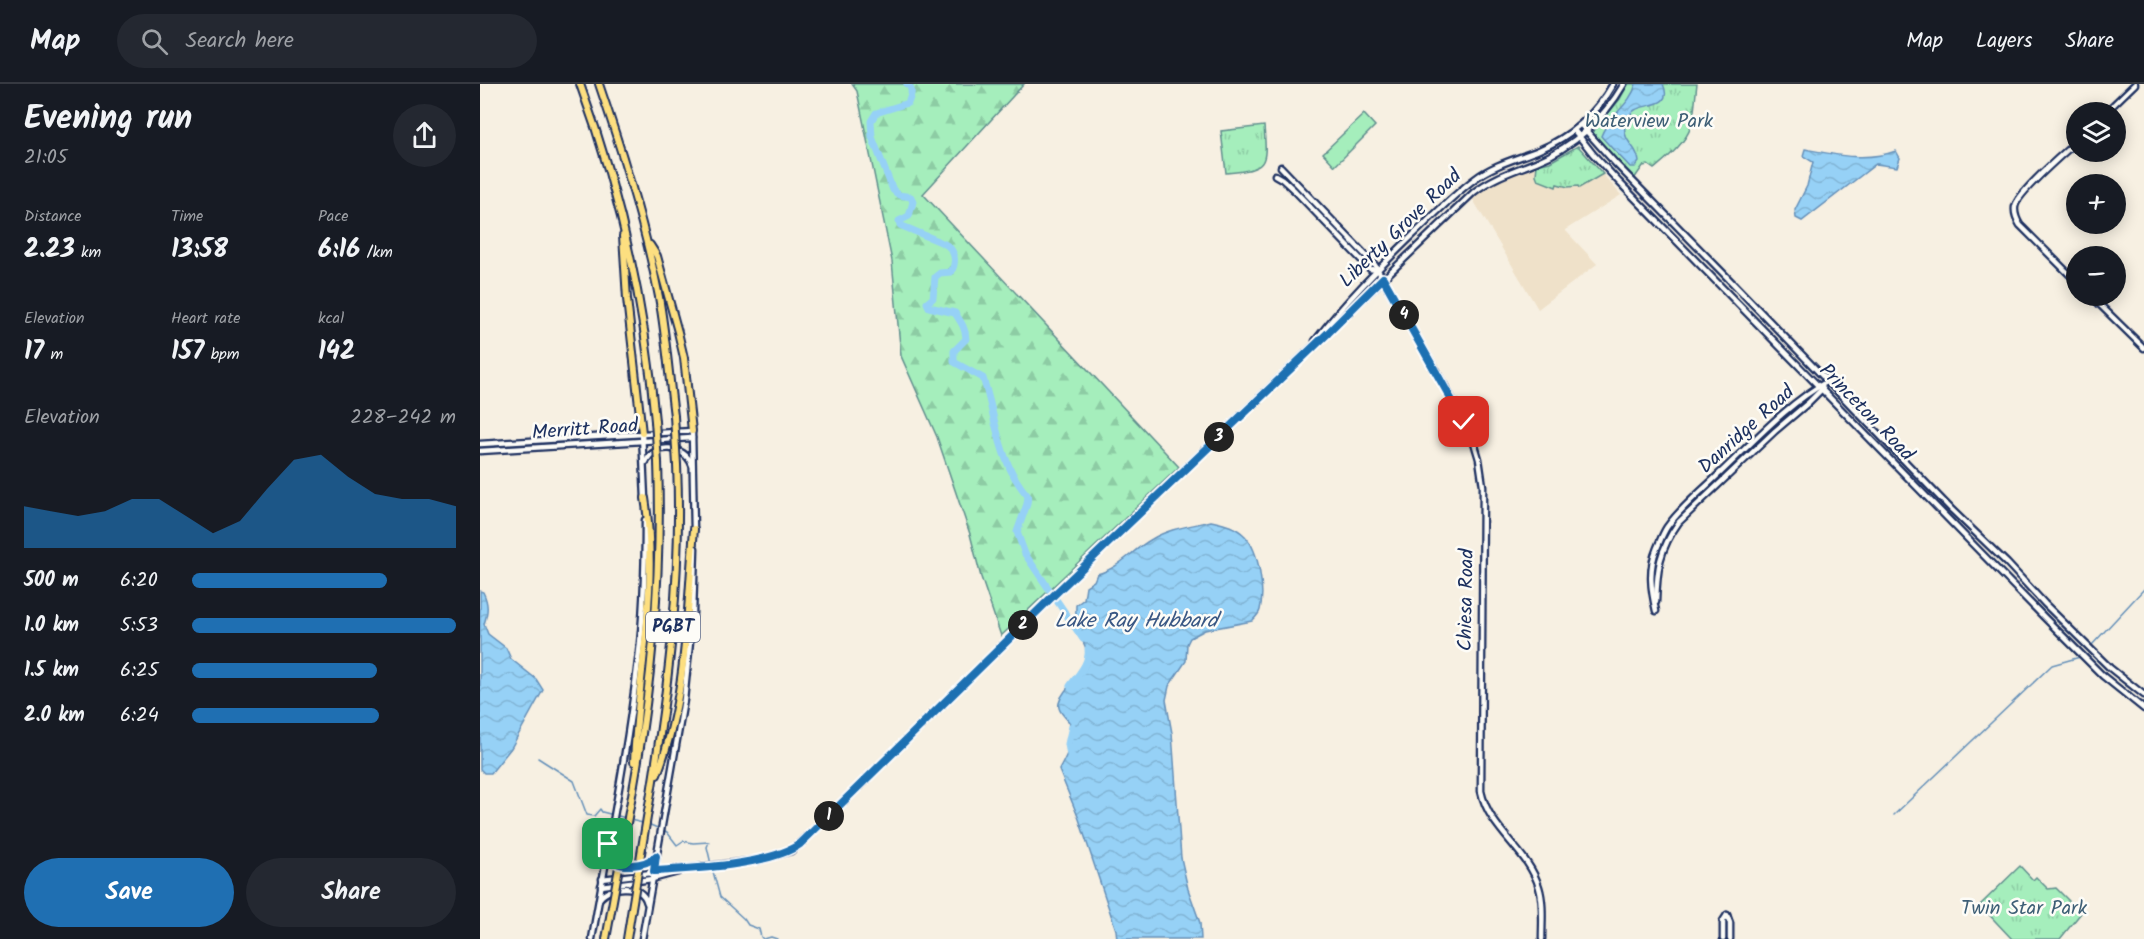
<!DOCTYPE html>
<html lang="en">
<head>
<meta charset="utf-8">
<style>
  :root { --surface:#171b24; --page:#242831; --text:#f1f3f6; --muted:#9ea1a6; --line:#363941; --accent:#1f6fb2 }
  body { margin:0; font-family:Kalam,sans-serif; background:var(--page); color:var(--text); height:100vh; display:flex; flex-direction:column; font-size:22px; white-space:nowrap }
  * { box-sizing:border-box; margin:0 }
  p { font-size:20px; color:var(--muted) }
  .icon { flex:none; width:33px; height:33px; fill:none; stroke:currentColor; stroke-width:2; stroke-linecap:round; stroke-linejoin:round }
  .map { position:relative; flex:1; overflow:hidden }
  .sheet { display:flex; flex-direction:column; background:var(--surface); width:480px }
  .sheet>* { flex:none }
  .buttons { position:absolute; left:1586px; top:18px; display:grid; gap:12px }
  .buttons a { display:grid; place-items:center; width:60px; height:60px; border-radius:50%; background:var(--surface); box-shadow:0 3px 15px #0003; font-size:30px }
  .pin { position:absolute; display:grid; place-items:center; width:51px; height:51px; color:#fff; margin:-26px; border-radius:12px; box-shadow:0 3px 9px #0006 }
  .km { position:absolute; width:30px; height:30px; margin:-15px; border-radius:50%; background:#222; color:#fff; font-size:16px; line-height:30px; text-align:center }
  .round { display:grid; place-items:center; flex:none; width:63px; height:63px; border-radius:32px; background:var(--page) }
  .overview { display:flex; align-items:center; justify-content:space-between; height:102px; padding:0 24px }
  h1 { font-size:33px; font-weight:700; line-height:45px }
  .metrics { display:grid; grid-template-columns:repeat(3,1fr); gap:9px; height:102px; padding:6px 24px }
  .metrics div { display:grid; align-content:center }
  .metrics b { font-size:26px; font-weight:700 }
  .metrics small { font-size:16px; font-weight:400 }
  .metrics p { font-size:16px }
  .chart { height:168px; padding:12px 24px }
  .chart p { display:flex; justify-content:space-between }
  .chart svg { width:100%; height:108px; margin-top:6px; fill:var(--accent); opacity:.7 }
  .button { display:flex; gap:12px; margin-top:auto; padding:12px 24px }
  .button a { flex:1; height:69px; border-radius:36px; background:var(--accent); color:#fff; font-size:24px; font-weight:700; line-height:69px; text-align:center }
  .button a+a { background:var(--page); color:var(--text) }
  ul { padding:0 24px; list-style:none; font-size:20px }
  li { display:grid; grid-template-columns:96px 72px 1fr; align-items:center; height:45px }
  li i { height:15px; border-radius:8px; background:var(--accent) }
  header { display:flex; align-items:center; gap:36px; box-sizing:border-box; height:84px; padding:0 30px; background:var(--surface); border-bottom:2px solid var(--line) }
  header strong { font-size:28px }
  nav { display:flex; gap:33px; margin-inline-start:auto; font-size:21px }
  .search { width:420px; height:54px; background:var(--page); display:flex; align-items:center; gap:15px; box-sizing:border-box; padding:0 21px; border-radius:33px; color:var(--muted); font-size:22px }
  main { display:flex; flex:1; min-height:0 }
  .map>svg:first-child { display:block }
  .built { fill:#efe1c9 }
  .grass { fill:url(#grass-tufts); stroke:#608e8d; stroke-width:1.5 }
  .forest { fill:url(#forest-firs); stroke:#608e8d; stroke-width:1.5 }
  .water { fill:url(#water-waves); stroke:#6590b9; stroke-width:1.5 }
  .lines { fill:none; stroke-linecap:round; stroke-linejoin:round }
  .stream { stroke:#6590b9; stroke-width:1.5 }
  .river { stroke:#96d1f6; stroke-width:7 }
  .secondary-casing { stroke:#1b2f5e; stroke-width:9 }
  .highway-casing { stroke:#1b2f5e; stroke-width:10 }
  .secondary { stroke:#fdfcf7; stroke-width:4.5 }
  .highway { stroke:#fddf80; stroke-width:6 }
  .highway-bridge-casing { stroke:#1b2f5e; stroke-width:10; stroke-linecap:butt }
  .highway-bridge { stroke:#fddf80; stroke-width:6 }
  .route-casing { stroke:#fff; stroke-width:12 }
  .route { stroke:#1f6fb2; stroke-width:8 }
  .labels { text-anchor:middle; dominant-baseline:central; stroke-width:5; stroke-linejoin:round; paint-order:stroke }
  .shield { fill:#fdfcf7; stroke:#5f6c8c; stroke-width:1.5 }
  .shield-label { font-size:18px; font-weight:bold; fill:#1b2f5e }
  .park-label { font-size:20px; fill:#3e5f76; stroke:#fdfcf7 }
  .street-label { font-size:20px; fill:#1b2f5e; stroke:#fdfcf7 }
  .water-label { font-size:21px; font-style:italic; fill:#3a5884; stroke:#fdfcf7 }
</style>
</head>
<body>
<header>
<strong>Map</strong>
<div class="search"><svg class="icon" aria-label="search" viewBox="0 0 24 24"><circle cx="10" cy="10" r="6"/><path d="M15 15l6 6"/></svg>Search here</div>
<nav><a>Map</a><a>Layers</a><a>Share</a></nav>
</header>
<main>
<section class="sheet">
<div class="overview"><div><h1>Evening run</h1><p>21:05</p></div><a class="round"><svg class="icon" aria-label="share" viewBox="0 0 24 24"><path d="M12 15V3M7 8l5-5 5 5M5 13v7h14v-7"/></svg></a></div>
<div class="metrics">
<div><p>Distance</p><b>2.23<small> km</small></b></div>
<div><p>Time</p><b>13:58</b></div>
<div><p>Pace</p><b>6:16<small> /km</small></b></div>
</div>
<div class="metrics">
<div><p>Elevation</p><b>17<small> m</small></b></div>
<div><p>Heart rate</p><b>157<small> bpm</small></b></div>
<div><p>kcal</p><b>142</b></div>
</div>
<div class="chart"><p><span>Elevation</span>228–242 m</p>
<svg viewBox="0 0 160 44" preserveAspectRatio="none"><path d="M0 44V27L10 29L20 31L30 29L40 24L50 24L60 31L70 38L80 33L90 20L100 8L110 6L120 15L130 22L140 24L150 24L160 27V44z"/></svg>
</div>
<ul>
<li><b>500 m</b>6:20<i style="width:74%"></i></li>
<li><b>1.0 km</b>5:53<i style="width:100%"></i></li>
<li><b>1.5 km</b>6:25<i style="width:70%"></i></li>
<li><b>2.0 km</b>6:24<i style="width:71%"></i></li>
</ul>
<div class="button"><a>Save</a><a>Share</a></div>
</section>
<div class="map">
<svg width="1664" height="855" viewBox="0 0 1664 855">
  <defs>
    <pattern id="grass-tufts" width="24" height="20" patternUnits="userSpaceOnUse" patternTransform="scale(1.5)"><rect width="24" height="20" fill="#a5eebc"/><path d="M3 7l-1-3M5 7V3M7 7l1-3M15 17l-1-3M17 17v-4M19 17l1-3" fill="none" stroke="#8dcca4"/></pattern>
    <pattern id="forest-firs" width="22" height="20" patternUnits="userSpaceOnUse" patternTransform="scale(1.5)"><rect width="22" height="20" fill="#a5eebc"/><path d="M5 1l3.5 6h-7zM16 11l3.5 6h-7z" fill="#8dcca4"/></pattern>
    <pattern id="water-waves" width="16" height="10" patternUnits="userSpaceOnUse" patternTransform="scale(1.5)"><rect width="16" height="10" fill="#96d1f6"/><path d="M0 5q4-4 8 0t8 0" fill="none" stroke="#81b4d5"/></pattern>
  </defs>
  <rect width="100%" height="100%" fill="#f7f0e2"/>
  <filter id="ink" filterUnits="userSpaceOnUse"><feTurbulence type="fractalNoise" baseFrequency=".0167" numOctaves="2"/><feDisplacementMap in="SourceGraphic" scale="12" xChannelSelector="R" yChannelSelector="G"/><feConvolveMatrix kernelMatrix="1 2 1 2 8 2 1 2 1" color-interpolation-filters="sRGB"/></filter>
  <g filter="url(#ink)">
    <polygon class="built" points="1098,62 1141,111 1085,146 1117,180 1058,225 992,114 1013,98 1045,84 1070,78"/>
    <g class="grass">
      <path d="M1148 0H1217C1215 14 1215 29 1211 42 1206 59 1187 74 1174 85L1168 81 1163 82 1154 95 1112 49 1140 15Z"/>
      <polygon points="884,30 895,42 855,82 843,69"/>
      <path d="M784 42C787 82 788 85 746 89L741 47Z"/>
      <polygon points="1098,62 1123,90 1099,104 1098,102 1088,103 1077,100 1076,103 1058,96 1056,91 1057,81 1070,78"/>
      <polygon points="1540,782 1553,796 1556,793 1568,805 1576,804 1601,829 1580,855 1532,855 1500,821"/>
    </g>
    <polygon class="forest" points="372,0 544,0 443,110 699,383 521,552 501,493 490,450 457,353 421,272 412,177 377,7"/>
    <g class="water">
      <path d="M1156 0H1183C1194 24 1166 19 1155 26 1150 29 1148 33 1145 38 1142 61 1157 59 1159 78L1155 83H1150C1140 72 1130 63 1121 52 1128 32 1151 21 1156 0Z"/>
      <path d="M1325 65C1356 71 1386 78 1416 67L1420 74 1417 83 1396 80 1322 137 1316 134 1315 126 1327 102 1333 78 1323 72Z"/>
      <path d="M731 437C744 440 755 442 765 452 779 467 785 506 780 526 779 530 775 534 772 537L725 546 710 554 707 560 706 577 689 602 686 616 692 649 701 774 708 805 720 839 721 855H637L636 846 599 735 579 686C586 673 597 653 589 638 585 632 577 627 579 619 583 603 600 596 607 582 613 572 600 554 597 544 595 537 596 528 596 521L604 515 606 502 614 497 617 490C639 485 652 466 672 455 690 444 711 442 731 437Z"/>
      <path d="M0 507 3 508C9 520 8 528 4 540L8 550 26 564 31 575 56 595 63 606 31 664 11 689H4L0 685Z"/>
    </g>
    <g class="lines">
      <g class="stream">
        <polyline points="1611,562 1664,505"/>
        <polyline points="58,674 94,697 107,731 114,732 120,725 122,728 146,734"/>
        <polyline points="1414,731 1572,581 1600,573"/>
        <polyline points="150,736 163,739"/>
        <polyline points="168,740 187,748 197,761 203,757 213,759 229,758 227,763 231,780"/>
        <polyline points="232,784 240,813 264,835 268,841 279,845 281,853 283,855"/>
        <polyline points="284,855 291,853 297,855"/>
      </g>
      <g class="river">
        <path d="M427 0C434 5 431 12 428 19L396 29 391 37 392 53 413 106 419 111 431 113 433 118 429 132 419 137 420 141C428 145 464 158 468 162 476 169 476 180 471 188L460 189 455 193 453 214 447 219 449 223 475 229C481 238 486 245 486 255L474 267V278L503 294C516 334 519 380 548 412L547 420 537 448 545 470 603 555"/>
        <path d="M590 602C598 591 610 579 608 565"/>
        <polyline points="592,642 588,660 590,671 594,674"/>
      </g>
      <g class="secondary-casing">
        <g id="secondary">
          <polyline points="1626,28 1655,0"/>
          <polyline points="1101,41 1136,80 1242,188 1471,425 1527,479 1565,520 1630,584 1664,611"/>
          <polyline points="1094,46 1113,70 1139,98 1564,533 1623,592 1664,625"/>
          <path d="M1596 58C1583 70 1537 109 1535 123 1534 130 1537 136 1540 141L1596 197"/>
          <path d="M801 83 895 181 991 348 999 375 1003 402 1001 707C1009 746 1048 766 1059 803 1064 819 1062 838 1062 855"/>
          <polyline points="795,91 802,95 815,107 890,185 897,186"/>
          <polyline points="1611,212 1664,264"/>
          <path d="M835 257C864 219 897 186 932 152 953 132 973 111 996 94 1015 80 1037 75 1059 66 1090 53 1116 30 1133 0"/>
          <polyline points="162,349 165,415"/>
          <polyline points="0,360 212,347 214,447"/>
          <polyline points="0,367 212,354"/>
          <path d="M166 378C174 358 205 361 212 381"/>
          <path d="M1176 518C1177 485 1179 466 1199 438L1295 347 1328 319 1343 304"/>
          <path d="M1176 527C1171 506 1168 485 1177 464 1180 457 1183 449 1187 443 1201 423 1222 407 1239 390 1272 359 1308 319 1348 297"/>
          <path d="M128 769 131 777C142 784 167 781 176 772"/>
          <path d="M122 795 279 776 311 767 320 760 575 510 994 108C1013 93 1034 87 1056 78 1095 62 1123 36 1144 0"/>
          <polyline points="121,802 172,795 198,788"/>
          <path d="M120 814C131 801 162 799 167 819"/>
          <polyline points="1247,831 1250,839 1250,855"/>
          <path d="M112 855C128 763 147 670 158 577 164 530 165 483 165 436"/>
          <polyline points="162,855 204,616 213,529 215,464"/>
          <polyline points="1243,855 1243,837 1247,831"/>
        </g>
      </g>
      <g class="highway-casing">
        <g id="highway">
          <path d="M100 0C140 109 165 221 175 337"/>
          <path d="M119 0C143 70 165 141 179 213 186 252 189 293 194 332"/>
          <polyline points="143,152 147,215 162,349"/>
          <polyline points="170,161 177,172 198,248 204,274 212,347"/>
          <path d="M154 678C158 590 179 502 165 414"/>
          <path d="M177 691C207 614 207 526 214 445"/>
          <path d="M154 700C173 591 182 488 178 378"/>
          <path d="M172 703C189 596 202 490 197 381"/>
          <polyline points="126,855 132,822"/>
          <polyline points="147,855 152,824"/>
        </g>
      </g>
      <use href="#secondary" class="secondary"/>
      <use href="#highway" class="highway"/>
      <g class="highway-bridge-casing">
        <g id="highway-bridge">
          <polyline points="194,332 197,381"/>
          <polyline points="175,337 178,378"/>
          <polyline points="132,822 154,700"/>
          <polyline points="152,824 172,703"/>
        </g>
      </g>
      <use href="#highway-bridge" class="highway-bridge"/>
    </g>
  </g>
  <g class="lines" filter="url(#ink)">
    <g class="route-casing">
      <path id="route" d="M128 760 129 772C137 786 166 782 176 772L174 787C211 785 291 781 320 760L575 510 848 249 903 194 984 338"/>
    </g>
    <use href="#route" class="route"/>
  </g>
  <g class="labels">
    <rect class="shield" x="166" y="528" width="54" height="30" rx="4.5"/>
    <g class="shield-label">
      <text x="193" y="543">PGBT</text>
    </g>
    <g class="park-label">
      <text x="1169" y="38">Waterview Park</text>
      <text x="1544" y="825">Twin Star Park</text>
    </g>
    <g class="street-label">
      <text transform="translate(921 145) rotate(-44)">Liberty Grove Road</text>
      <text transform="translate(1386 329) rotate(46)">Princeton Road</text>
      <text transform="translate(105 346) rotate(-4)">Merritt Road</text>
      <text transform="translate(1267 346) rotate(-42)">Danridge Road</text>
      <text transform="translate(987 516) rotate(-89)">Chiesa Road</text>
    </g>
    <g class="water-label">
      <text x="656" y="537">Lake Ray Hubbard</text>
    </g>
  </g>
</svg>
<div class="buttons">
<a><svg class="icon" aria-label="layers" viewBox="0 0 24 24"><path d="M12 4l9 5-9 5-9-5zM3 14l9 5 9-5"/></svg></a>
<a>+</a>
<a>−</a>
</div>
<div class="pin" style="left:128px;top:760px;background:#1e9e55"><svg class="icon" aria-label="arrive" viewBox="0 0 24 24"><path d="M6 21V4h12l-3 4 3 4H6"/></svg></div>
<div class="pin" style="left:984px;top:338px;background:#d93025"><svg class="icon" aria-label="check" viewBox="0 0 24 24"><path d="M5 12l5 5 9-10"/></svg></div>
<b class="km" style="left:349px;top:732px">1</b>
<b class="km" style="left:543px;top:541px">2</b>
<b class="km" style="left:739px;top:353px">3</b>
<b class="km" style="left:924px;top:231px">4</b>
</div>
</main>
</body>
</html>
